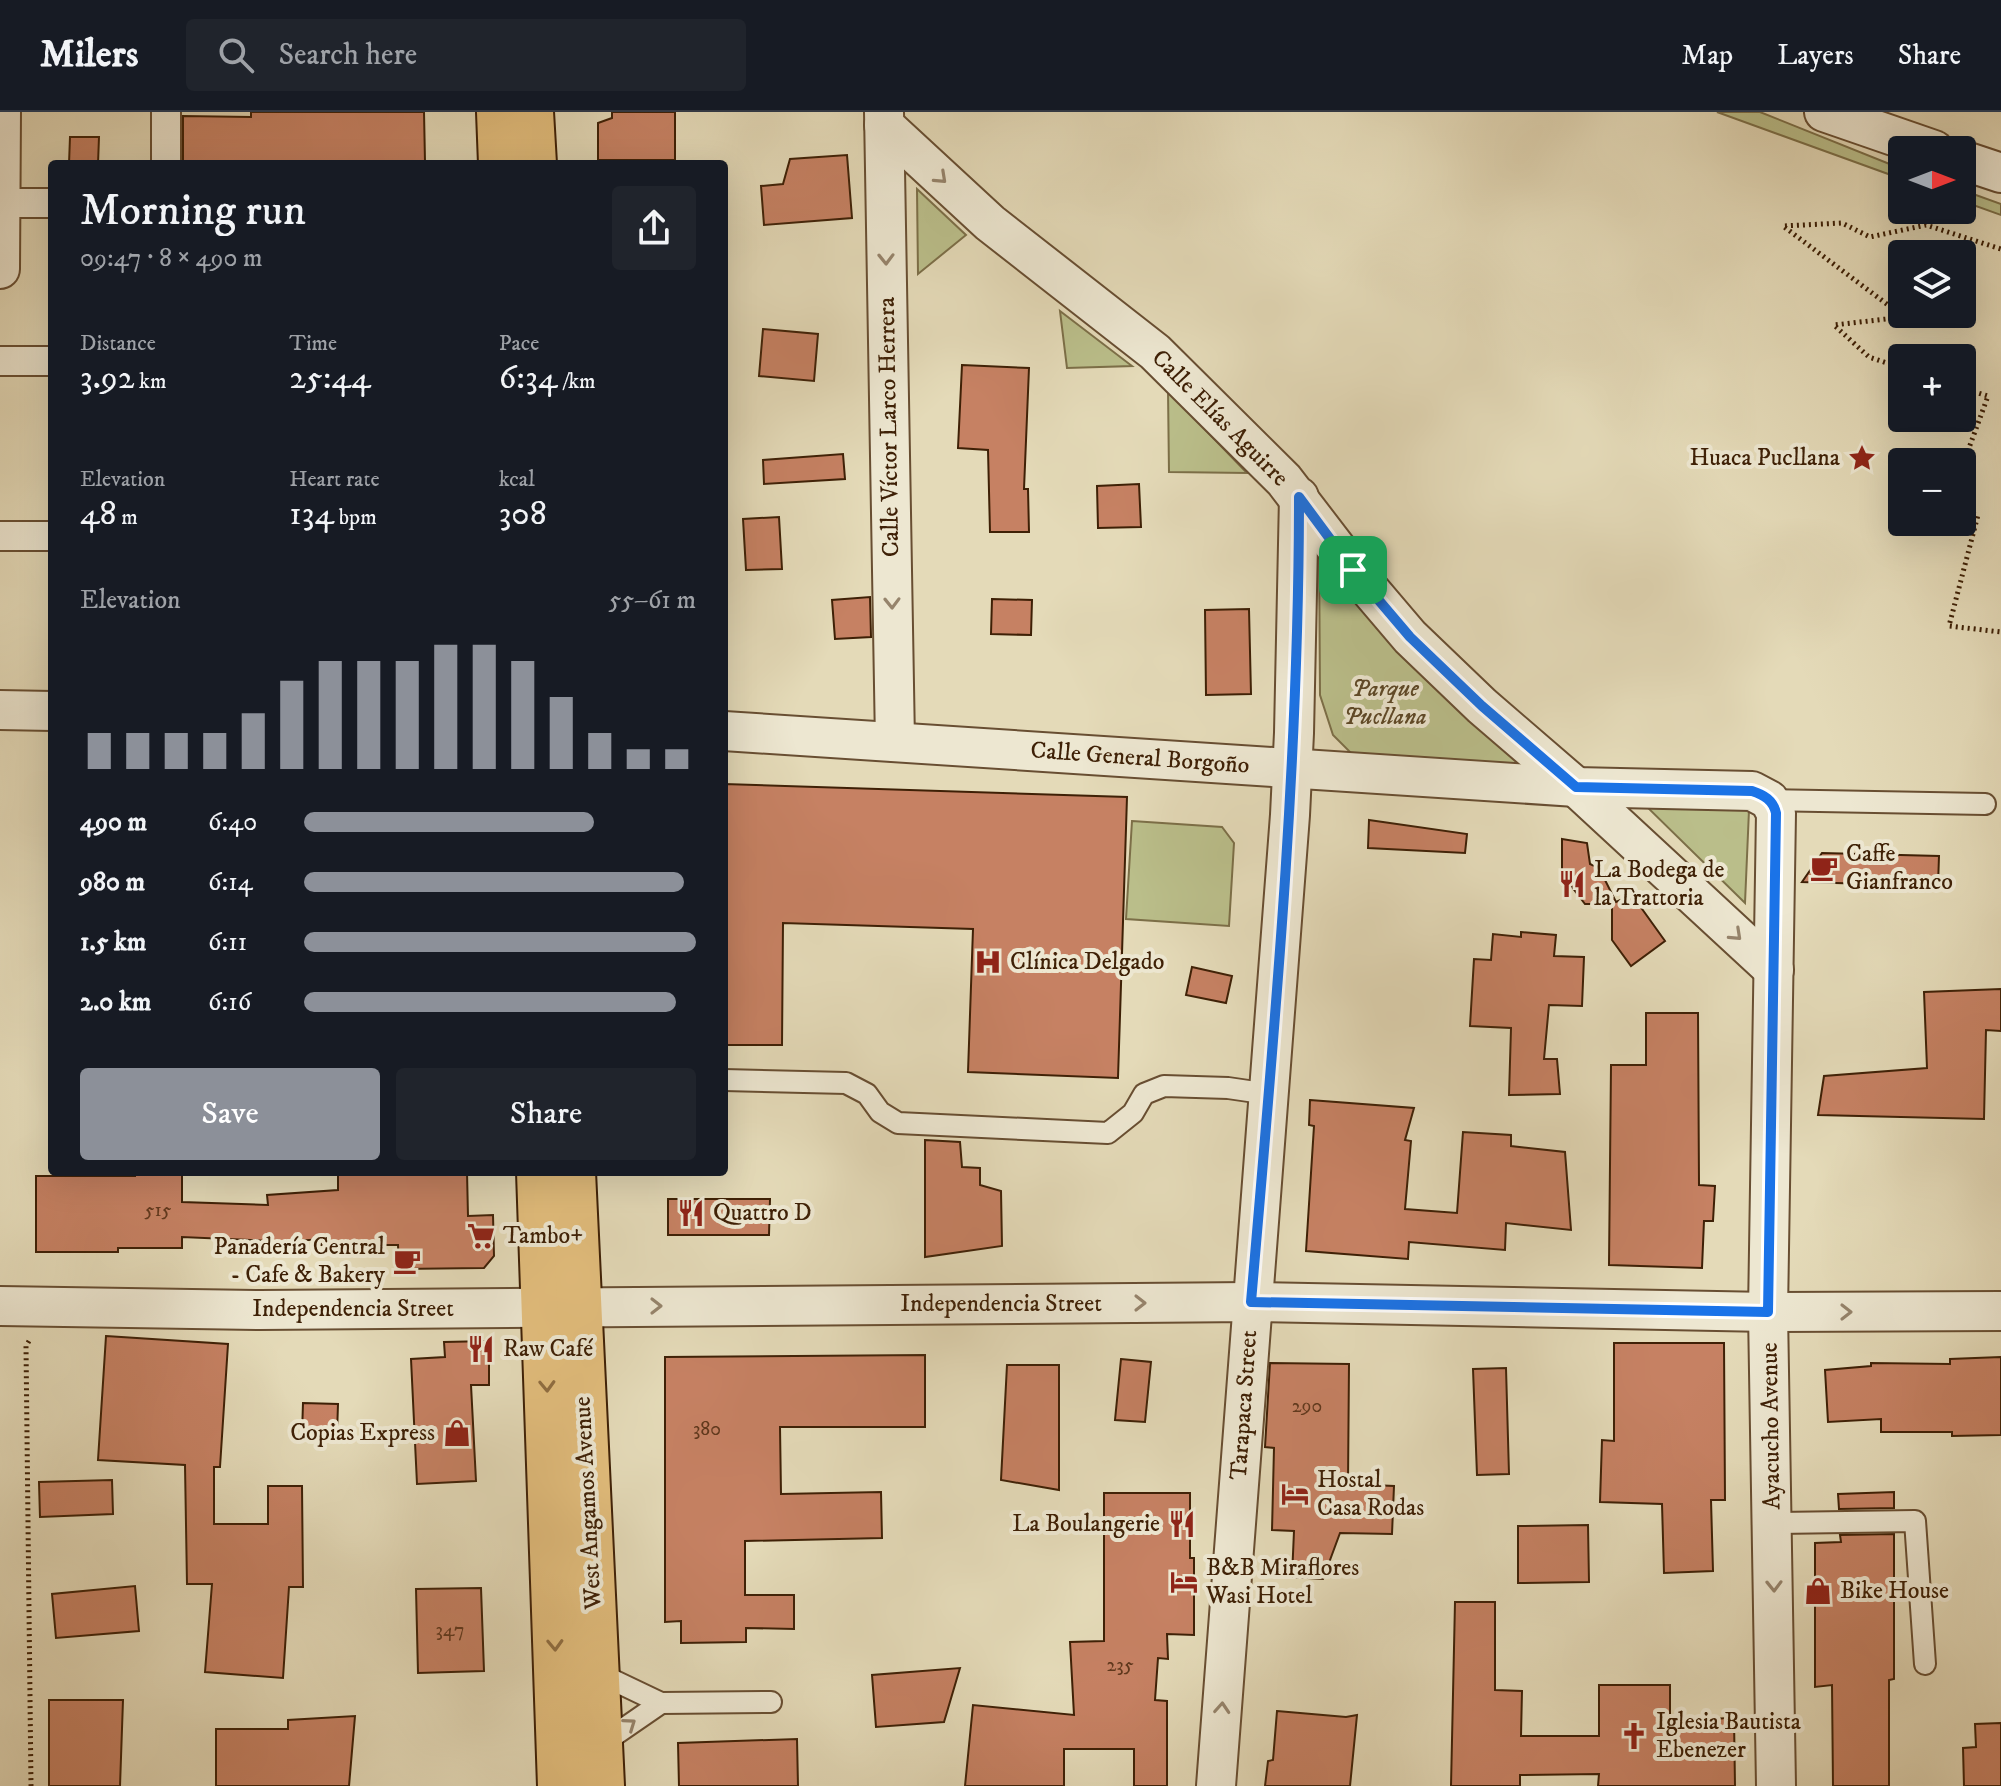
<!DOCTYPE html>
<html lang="en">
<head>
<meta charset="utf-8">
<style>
  :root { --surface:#171b24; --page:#20242c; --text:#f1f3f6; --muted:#9ea1a6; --line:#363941; --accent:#8c9099 }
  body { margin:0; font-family:"IM FELL DW Pica",serif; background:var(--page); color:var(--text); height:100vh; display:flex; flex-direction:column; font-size:30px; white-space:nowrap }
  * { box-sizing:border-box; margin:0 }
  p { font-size:26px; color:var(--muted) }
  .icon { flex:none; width:44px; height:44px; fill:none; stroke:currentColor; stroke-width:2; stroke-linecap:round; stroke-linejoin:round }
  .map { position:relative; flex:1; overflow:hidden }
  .side { position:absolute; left:48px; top:48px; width:680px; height:1016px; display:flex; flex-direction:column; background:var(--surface); border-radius:8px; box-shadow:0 8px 32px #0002 }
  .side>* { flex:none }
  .needle { width:52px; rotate:90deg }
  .buttons { position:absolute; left:1888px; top:24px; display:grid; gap:16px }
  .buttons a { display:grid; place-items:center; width:88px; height:88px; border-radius:8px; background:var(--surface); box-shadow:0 8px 32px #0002; font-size:40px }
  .pin { position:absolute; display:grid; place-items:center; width:68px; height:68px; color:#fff; margin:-34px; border-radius:16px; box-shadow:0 4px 12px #0006 }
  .round { display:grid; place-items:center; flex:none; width:84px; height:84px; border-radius:8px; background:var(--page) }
  .headline { display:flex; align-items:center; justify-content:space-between; height:136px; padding:0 32px }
  h1 { font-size:44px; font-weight:600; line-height:60px }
  .stats { display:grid; grid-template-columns:repeat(3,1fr); gap:12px; height:136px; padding:8px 32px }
  .stats div { display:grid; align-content:center }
  .stats b { font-size:34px; font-weight:600 }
  .stats small { font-size:22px; font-weight:400 }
  .stats p { font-size:22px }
  .chart { height:224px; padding:16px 32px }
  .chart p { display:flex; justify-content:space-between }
  .chart svg { width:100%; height:144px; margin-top:8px; stroke:var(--accent); stroke-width:6 }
  .cta { display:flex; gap:16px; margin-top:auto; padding:16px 32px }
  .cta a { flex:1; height:92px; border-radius:8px; background:var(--accent); color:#fff; font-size:32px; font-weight:600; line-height:92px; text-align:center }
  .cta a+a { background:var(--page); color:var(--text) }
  ul { padding:0 32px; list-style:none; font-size:26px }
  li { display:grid; grid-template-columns:128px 96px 1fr; align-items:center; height:60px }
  li i { height:20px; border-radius:10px; background:var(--accent) }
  header { display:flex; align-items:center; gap:48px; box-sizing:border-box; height:112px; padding:0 40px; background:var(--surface); border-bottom:2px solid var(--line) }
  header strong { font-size:38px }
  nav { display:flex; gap:44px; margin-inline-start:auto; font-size:28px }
  .search { width:560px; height:72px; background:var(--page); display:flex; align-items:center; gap:20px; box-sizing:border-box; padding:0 28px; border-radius:8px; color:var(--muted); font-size:30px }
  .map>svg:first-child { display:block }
  .green { fill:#babe8a; stroke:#7c6f48; stroke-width:2 }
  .building { fill:#c68163; stroke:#3e2006; stroke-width:2 }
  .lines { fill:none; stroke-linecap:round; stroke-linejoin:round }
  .service-casing { stroke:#684e32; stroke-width:24 }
  .pedestrian-casing { stroke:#684e32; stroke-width:32 }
  .minor-casing { stroke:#684e32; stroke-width:42 }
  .primary-casing { stroke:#3e2006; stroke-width:48 }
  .path { stroke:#3e2006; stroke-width:5; stroke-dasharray:2 4; stroke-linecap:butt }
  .service { stroke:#ede7d1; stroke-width:20 }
  .pedestrian { stroke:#ede7d1; stroke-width:28 }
  .minor { stroke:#ede7d1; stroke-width:38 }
  .primary { stroke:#e2bd7c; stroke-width:44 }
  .oneway { stroke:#96846c }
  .oneway2 { stroke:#906e41 }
  .route-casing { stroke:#fff; stroke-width:16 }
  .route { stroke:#1a73e8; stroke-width:10 }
  .labels { text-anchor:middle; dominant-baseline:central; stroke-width:8; stroke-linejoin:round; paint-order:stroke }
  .number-label { font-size:20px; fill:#60381d }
  .street-label { font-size:24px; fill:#3e2006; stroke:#ede7d1 }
  .poi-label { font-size:24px; fill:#3e2006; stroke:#ede7d1; text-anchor:start }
  .park-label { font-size:24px; font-style:italic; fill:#5d4827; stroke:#ede7d1 }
</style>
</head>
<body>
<header>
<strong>Milers</strong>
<div class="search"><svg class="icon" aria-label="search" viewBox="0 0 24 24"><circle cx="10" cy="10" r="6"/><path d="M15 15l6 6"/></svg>Search here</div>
<nav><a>Map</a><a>Layers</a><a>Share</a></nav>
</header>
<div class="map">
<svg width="2001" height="1674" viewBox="0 0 2001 1674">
  <rect width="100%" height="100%" fill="#e4dab8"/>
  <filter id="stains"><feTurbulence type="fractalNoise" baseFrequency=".0025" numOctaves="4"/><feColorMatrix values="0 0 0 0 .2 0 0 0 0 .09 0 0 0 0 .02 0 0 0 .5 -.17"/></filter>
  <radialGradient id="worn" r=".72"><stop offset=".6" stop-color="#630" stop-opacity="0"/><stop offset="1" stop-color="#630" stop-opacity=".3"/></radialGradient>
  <g class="green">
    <polygon points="1717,0 1760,0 1902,57 1902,67"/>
    <polygon points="917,77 966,123 918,162"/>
    <polygon points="1962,78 2001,92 2001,103 1962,89"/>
    <polygon points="1060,199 1132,254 1067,256"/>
    <polygon points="1168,279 1247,361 1169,360"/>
    <polygon points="1319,428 1536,669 1373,663 1333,623 1320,583"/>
    <polygon points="1644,692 1749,698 1745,791"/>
    <polygon points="1132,709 1222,715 1234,731 1229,814 1126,807"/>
  </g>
  <g class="building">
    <polygon points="251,0 424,0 425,50 183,52 183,4 251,5"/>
    <polygon points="612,0 675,0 675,48 598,48 598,11 612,6"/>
    <polygon points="70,25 99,25 98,52 69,52"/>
    <polygon points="847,43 852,106 764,113 761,74 783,72 790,47"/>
    <polygon points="763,217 818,222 814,269 759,264"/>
    <polygon points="962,253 1029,256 1024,377 1028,377 1029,420 990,420 988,338 958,336"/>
    <polygon points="843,342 845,367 764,372 763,348"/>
    <polygon points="1139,372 1141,415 1098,416 1097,374"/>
    <polygon points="779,405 782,457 746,458 743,407"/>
    <polygon points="870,485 871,525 835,527 832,488"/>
    <polygon points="992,487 1032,488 1031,523 991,522"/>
    <polygon points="1249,497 1251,582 1206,583 1205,498"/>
    <polygon points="724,672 1127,685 1118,966 968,960 973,817 783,811 782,933 724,933"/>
    <polygon points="1369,708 1467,722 1465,741 1368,736"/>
    <polygon points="1562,727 1587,731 1590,752 1599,756 1616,790 1632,783 1665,829 1631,854 1612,828 1612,792 1585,792 1562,762"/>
    <polygon points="1822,741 1939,744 1938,774 1802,770"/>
    <polygon points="1521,820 1556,823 1554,844 1584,845 1582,894 1549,893 1544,947 1557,947 1560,982 1509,983 1511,916 1470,914 1474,847 1491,848 1493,822 1521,825"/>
    <polygon points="1192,855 1232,864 1226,891 1186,883"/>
    <polygon points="2001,877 2001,919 1986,918 1984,1007 1818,1003 1824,964 1927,956 1924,880"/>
    <polygon points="1646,901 1698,901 1699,1073 1715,1074 1713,1109 1704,1109 1702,1156 1609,1153 1611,953 1646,953"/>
    <polygon points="1310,988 1414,996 1405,1028 1411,1029 1405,1097 1457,1101 1463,1020 1511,1023 1511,1034 1565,1040 1571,1118 1506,1111 1505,1138 1409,1130 1408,1147 1306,1139 1314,1014 1309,1013"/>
    <polygon points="925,1028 960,1030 962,1055 980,1056 980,1073 1001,1079 1002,1134 925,1145"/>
    <polygon points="135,1060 182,1060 182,1090 268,1093 267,1083 338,1078 338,1060 467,1060 468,1104 493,1103 494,1144 484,1156 399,1157 398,1133 321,1133 321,1127 271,1131 270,1129 182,1125 182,1136 118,1136 118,1140 36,1140 36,1064 135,1064"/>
    <polygon points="668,1087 770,1087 769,1123 668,1123"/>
    <polygon points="106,1224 228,1232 220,1355 214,1355 214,1412 268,1412 268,1374 302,1374 303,1475 289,1475 283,1566 205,1560 212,1472 187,1472 185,1353 98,1348"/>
    <polygon points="489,1229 489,1273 471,1273 476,1369 417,1372 411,1247 445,1245 444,1230"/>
    <polygon points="1614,1231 1724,1231 1725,1388 1711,1388 1713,1459 1664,1461 1662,1392 1600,1390 1602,1328 1614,1329"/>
    <polygon points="925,1243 925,1315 780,1315 781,1382 881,1380 882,1426 745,1429 745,1483 794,1483 794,1517 746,1516 746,1530 681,1531 681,1509 665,1510 665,1245"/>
    <polygon points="2001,1245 2001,1323 1952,1324 1952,1320 1881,1320 1881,1307 1828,1310 1825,1258 1871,1254 1871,1251 1950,1252 1950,1247"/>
    <polygon points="1121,1247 1151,1250 1145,1310 1115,1308"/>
    <polygon points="1270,1251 1349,1252 1348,1372 1394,1374 1392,1422 1340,1421 1323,1467 1292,1465 1294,1419 1272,1418 1274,1336 1265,1335"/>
    <polygon points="1007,1253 1059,1253 1059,1378 1001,1368"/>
    <polygon points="1506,1256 1509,1362 1477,1363 1473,1257"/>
    <polygon points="303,1291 338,1292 337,1322 302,1322"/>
    <polygon points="112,1368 113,1402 40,1405 39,1370"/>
    <polygon points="1894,1380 1894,1396 1839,1397 1838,1382"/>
    <polygon points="1104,1381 1190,1381 1190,1446 1194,1446 1194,1523 1167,1522 1168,1547 1158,1546 1155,1588 1167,1589 1167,1674 1134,1674 1134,1637 1064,1637 1064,1674 965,1674 973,1593 1074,1603 1070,1530 1104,1529"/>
    <polygon points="1588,1413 1589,1470 1518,1471 1518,1414"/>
    <polygon points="1894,1422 1894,1567 1889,1568 1889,1674 1833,1674 1832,1573 1815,1575 1815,1431 1841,1430 1840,1423"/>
    <polygon points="135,1474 139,1519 56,1526 52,1482"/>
    <polygon points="481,1476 484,1559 418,1561 416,1477"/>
    <polygon points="1455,1490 1495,1490 1495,1578 1522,1579 1521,1624 1599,1624 1599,1573 1670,1573 1670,1608 1734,1606 1735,1674 1598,1674 1599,1662 1520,1663 1520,1674 1451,1674"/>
    <polygon points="960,1556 944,1610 876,1615 872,1563"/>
    <polygon points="49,1588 123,1588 120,1674 49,1674"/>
    <polygon points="1277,1599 1346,1605 1357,1603 1350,1674 1265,1674 1268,1649 1273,1648"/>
    <polygon points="355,1604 349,1674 216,1674 216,1617 288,1617 288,1608"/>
    <polygon points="2001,1611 2001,1674 1964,1674 1963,1636 1976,1635 1975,1612"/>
    <polygon points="797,1627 798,1674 679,1674 678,1631"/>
  </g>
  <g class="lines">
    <g class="service-casing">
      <g id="service">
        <polyline points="1769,688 1985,692"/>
        <polyline points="724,968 846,971 867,982 880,1000 898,1011 1108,1021 1133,1001 1144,982 1164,974 1228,976 1269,982"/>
        <polyline points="1773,1411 1915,1409 1925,1552"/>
        <polyline points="596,1560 661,1591 771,1590"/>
        <polyline points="600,1633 661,1591"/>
      </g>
    </g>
    <g class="pedestrian-casing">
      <g id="pedestrian">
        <polyline points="166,52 166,0"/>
        <polyline points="0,91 52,91"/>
        <polyline points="0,249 52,249"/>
        <polyline points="0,424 52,424"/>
      </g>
    </g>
    <g class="minor-casing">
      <g id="minor">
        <polyline points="884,0 895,630"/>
        <polyline points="1824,0 1934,38"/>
        <polyline points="884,13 990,111 1155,240 1284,368 1353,458 1410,525 1482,594 1576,675 1774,858"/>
        <polyline points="1962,48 2001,61"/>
        <polyline points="0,157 1,0"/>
        <polyline points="0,598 52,599"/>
        <polyline points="724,619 1576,675 1752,679 1769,688 1776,701 1768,1200 1776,1674"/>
        <polyline points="0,1194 260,1198 1251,1190 1768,1200 2001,1199"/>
        <polyline points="1216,1674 1290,703 1294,621 1299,385"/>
      </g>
    </g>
    <g class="primary-casing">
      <g id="primary">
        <polyline points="499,0 501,52"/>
        <polyline points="531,0 534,52"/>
        <polyline points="539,1060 560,1674"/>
        <polyline points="573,1060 602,1674"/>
      </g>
    </g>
    <g class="path">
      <polyline points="1902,256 1869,245 1834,213 1904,205 1783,114 1842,111 1870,125 1926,113 2001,137"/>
      <polyline points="1962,276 1988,284 1962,355"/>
      <polyline points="1962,399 1978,403 1949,514 2001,520"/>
      <polyline points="29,1229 26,1234 31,1674"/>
    </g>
    <use href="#service" class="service"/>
    <use href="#pedestrian" class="pedestrian"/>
    <use href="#minor" class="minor"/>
    <use href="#primary" class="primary"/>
  </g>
  <defs><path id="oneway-chevron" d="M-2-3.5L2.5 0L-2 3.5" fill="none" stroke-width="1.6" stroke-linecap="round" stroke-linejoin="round" transform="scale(2)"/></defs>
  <g class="oneway">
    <use href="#oneway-chevron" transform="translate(941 66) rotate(43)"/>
    <use href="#oneway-chevron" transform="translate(886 147) rotate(89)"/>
    <use href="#oneway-chevron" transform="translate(892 491) rotate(89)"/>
    <use href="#oneway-chevron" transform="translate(1736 823) rotate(43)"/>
    <use href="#oneway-chevron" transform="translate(1140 1191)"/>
    <use href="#oneway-chevron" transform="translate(656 1194)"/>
    <use href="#oneway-chevron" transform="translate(1846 1200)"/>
    <use href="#oneway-chevron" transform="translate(1774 1474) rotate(89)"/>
    <use href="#oneway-chevron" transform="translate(1222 1596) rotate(-86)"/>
    <use href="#oneway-chevron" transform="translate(630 1612) rotate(-35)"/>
  </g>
  <g class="oneway2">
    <use href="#oneway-chevron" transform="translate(547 1274) rotate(88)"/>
    <use href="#oneway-chevron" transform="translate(555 1533) rotate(88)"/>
  </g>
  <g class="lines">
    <g class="route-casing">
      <path id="route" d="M1299 385 1353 458 1410 525 1482 594 1576 675 1752 679C1764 683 1773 688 1776 701L1768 1200 1251 1190C1274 922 1299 654 1299 385Z"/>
    </g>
    <use href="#route" class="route"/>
  </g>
  <defs>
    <g id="sight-bare" transform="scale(2.16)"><path d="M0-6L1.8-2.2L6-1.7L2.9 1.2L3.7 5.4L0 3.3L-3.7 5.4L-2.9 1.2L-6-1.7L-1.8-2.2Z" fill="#8f2418" stroke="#ede7d1" stroke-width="2.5" paint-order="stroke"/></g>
    <g id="cafe-bare" transform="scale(2.16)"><path d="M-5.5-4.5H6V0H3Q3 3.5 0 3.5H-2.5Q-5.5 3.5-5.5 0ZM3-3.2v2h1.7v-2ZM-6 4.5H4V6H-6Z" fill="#8f2418" stroke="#ede7d1" stroke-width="2.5" paint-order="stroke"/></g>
    <g id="restaurant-bare" transform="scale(2.16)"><path d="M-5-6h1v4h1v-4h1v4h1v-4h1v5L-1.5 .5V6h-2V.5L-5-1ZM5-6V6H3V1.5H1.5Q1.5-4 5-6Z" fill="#8f2418" stroke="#ede7d1" stroke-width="2.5" paint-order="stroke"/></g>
    <g id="hospital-bare" transform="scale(2.16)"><path d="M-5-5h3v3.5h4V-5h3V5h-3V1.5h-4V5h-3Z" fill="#8f2418" stroke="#ede7d1" stroke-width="2.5" paint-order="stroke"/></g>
    <g id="supermarket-bare" transform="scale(2.16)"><path d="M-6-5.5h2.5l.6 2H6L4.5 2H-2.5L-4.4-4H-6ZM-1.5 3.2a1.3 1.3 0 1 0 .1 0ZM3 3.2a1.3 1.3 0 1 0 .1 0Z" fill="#8f2418" stroke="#ede7d1" stroke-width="2.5" paint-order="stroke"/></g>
    <g id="shop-bare" transform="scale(2.16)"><path d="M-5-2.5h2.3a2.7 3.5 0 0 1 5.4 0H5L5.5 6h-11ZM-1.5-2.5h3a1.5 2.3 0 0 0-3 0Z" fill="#8f2418" stroke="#ede7d1" stroke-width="2.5" paint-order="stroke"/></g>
    <g id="hotel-bare" transform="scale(2.16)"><path d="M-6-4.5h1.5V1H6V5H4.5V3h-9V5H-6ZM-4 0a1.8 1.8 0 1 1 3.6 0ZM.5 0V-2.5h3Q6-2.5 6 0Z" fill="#8f2418" stroke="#ede7d1" stroke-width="2.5" paint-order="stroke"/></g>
    <g id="church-bare" transform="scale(2.16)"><path d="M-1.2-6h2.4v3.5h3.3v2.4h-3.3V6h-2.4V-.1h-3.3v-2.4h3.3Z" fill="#8f2418" stroke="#ede7d1" stroke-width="2.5" paint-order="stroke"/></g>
  </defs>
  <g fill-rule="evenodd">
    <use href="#sight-bare" x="1862" y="346"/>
    <use href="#cafe-bare" x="1824" y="756"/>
    <use href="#restaurant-bare" x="1572" y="772"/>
    <use href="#hospital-bare" x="988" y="850"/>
    <use href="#restaurant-bare" x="691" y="1101"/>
    <use href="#supermarket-bare" x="481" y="1124"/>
    <use href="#cafe-bare" x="407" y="1149"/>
    <use href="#restaurant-bare" x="481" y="1237"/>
    <use href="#shop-bare" x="457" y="1321"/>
    <use href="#hotel-bare" x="1295" y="1382"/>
    <use href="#restaurant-bare" x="1182" y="1412"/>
    <use href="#hotel-bare" x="1184" y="1470"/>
    <use href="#shop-bare" x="1818" y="1479"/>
    <use href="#church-bare" x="1634" y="1624"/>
  </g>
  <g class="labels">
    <g class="number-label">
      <text x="158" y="1098">515</text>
      <text x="1307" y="1294">290</text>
      <text x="707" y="1317">380</text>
      <text x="450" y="1518">347</text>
      <text x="1120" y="1553">235</text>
    </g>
    <g class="street-label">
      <text transform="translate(1220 306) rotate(45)">Calle Elías Aguirre</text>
      <text transform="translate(889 315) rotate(-91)">Calle Víctor Larco Herrera</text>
      <text transform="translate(1140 646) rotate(4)">Calle General Borgoño</text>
      <text x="1001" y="1192">Independencia Street</text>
      <text x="353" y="1197">Independencia Street</text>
      <text transform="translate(1244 1293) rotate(-86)">Tarapaca Street</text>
      <text transform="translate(1771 1314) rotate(-91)">Ayacucho Avenue</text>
      <text transform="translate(588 1391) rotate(-93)">West Angamos Avenue</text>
    </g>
    <g class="poi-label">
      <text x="1840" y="346" text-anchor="end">Huaca Pucllana</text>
      <text x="1846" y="742">Caffe<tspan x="1846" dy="28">Gianfranco</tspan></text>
      <text x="1594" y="758">La Bodega de<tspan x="1594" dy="28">la Trattoria</tspan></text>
      <text x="1010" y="850">Clínica Delgado</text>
      <text x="713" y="1101">Quattro D</text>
      <text x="503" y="1124">Tambo+</text>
      <text x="385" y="1135" text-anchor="end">Panadería Central<tspan x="385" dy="28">- Cafe &amp; Bakery</tspan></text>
      <text x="503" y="1237">Raw Café</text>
      <text x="435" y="1321" text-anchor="end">Copias Express</text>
      <text x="1317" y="1368">Hostal<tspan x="1317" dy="28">Casa Rodas</tspan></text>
      <text x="1160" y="1412" text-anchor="end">La Boulangerie</text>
      <text x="1206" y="1456">B&amp;B Miraflores<tspan x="1206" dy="28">Wasi Hotel</tspan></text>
      <text x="1840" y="1479">Bike House</text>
      <text x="1656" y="1610">Iglesia Bautista<tspan x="1656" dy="28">Ebenezer</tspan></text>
    </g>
    <g class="park-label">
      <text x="1385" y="577">Parque<tspan x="1385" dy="28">Pucllana</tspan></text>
    </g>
  </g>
  <rect width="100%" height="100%" filter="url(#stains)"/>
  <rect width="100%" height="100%" fill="url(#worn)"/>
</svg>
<div class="buttons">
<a><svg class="needle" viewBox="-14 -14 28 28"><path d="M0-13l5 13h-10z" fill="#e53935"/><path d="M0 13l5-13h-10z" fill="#9ea1a6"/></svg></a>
<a><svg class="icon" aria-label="layers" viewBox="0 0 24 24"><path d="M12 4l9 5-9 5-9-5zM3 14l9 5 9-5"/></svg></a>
<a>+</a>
<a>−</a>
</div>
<div class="pin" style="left:1353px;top:458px;background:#1e9e55"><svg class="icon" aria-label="arrive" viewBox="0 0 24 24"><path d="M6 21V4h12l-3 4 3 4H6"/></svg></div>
<section class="side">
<div class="headline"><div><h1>Morning run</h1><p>09:47 · 8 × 490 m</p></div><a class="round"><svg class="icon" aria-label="share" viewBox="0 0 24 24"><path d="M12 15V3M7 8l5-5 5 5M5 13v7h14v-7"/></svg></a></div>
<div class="stats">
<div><p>Distance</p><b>3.92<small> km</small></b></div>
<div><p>Time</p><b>25:44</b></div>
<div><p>Pace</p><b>6:34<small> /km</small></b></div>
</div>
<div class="stats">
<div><p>Elevation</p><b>48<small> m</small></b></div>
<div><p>Heart rate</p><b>134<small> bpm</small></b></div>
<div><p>kcal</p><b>308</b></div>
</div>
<div class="chart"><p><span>Elevation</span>55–61 m</p>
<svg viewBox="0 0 160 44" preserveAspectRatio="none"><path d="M5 44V33M15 44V33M25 44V33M35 44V33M45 44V27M55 44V17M65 44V11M75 44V11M85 44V11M95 44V6M105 44V6M115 44V11M125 44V22M135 44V33M145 44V38M155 44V38"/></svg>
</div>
<ul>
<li><b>490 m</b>6:40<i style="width:74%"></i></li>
<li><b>980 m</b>6:14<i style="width:97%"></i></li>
<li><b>1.5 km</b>6:11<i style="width:100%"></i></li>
<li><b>2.0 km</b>6:16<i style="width:95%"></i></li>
</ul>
<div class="cta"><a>Save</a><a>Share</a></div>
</section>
</div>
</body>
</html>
